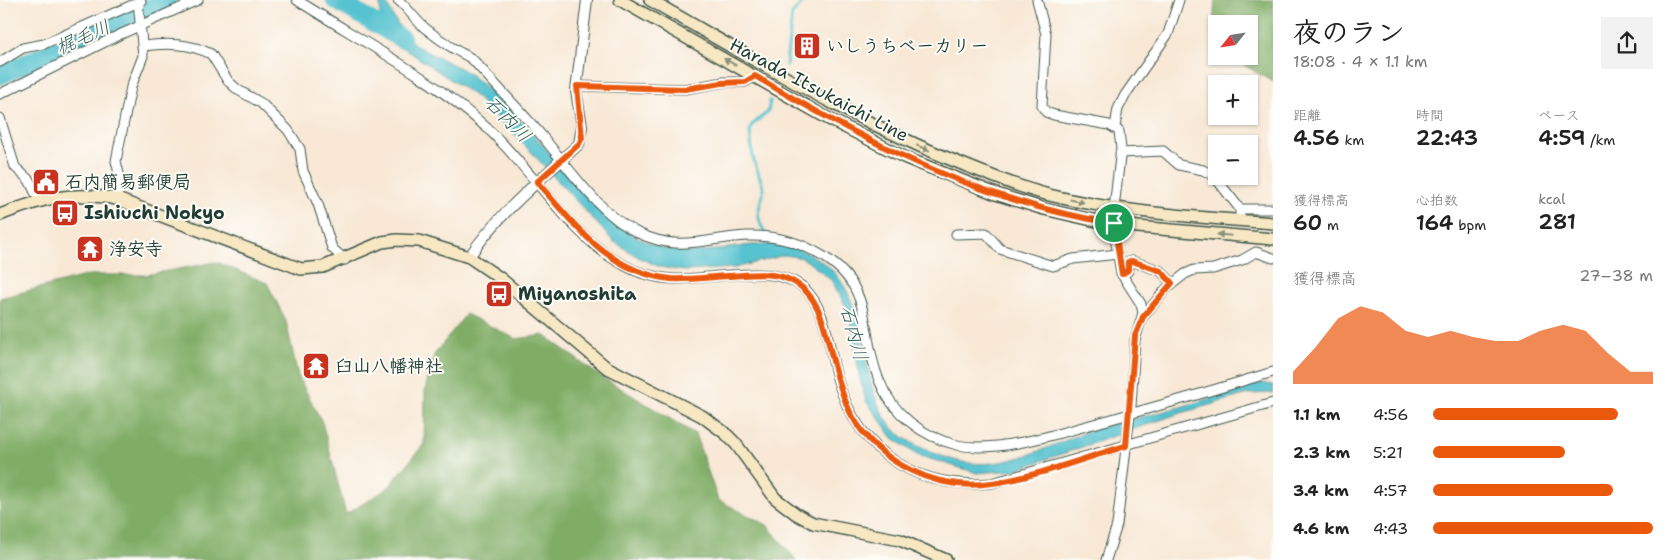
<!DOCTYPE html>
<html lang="ja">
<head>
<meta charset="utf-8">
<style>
  :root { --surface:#fff; --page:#f2f2f2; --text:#222; --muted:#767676; --accent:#ea580c }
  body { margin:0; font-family:"Shantell Sans","Klee One",sans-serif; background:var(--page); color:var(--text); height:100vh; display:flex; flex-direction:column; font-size:19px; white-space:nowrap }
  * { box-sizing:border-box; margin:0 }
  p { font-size:16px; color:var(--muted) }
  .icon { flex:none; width:28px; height:28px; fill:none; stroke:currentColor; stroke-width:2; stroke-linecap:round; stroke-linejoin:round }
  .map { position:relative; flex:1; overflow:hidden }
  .side { display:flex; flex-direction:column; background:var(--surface); width:400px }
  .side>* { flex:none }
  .needle { width:32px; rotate:240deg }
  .fabs { position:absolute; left:1208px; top:15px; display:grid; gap:10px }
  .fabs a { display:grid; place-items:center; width:50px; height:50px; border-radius:0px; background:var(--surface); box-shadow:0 1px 4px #0004; font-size:25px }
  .pin { position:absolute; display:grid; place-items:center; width:42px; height:42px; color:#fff; margin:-21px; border:2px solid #fff; border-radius:50%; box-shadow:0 1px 5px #0007 }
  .round { display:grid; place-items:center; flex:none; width:52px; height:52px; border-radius:0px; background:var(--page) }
  .summary { display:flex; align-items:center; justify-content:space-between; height:85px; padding:0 20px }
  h1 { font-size:28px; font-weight:600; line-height:38px }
  .stats { display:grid; grid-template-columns:repeat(3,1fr); gap:8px; height:85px; padding:5px 20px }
  .stats div { display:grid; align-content:center }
  .stats b { font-size:21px; font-weight:600 }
  .stats small { font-size:14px; font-weight:400 }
  .stats p { font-size:14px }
  .chart { height:140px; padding:10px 20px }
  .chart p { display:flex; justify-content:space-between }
  .chart svg { width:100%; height:90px; margin-top:5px; fill:var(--accent); opacity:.7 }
  ul { padding:0 20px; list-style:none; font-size:16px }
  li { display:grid; grid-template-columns:80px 60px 1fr; align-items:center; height:38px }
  li i { height:12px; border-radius:6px; background:var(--accent) }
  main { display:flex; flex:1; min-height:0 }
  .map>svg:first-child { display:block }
  .forest { fill:#80ad66; stroke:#50754d }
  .water { fill:#57c3d0; stroke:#3b8082 }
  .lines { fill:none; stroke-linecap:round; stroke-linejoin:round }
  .stream { stroke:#57c3d0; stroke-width:3 }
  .river { stroke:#57c3d0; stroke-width:19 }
  .minor-casing { stroke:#40574c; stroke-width:11 }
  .tertiary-casing { stroke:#40574c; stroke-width:12 }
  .secondary-casing { stroke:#40574c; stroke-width:14 }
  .minor { stroke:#fff; stroke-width:9 }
  .tertiary { stroke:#fff; stroke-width:10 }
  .secondary { stroke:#f7e8c3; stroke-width:11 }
  .oneway { fill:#8b927c }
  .route-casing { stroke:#fff; stroke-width:10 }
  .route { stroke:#ea580c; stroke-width:6 }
  .labels { text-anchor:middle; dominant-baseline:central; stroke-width:4; stroke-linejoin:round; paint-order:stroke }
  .poi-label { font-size:18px; font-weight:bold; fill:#1f3d34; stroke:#fdfcf7; text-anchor:start }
  .street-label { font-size:18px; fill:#1f3d34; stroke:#fdfcf7 }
  .water-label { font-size:19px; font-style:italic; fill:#2d5e5b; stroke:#fdfcf7 }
</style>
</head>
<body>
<main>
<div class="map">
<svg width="1273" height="560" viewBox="0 0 1273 560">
  <rect width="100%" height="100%" fill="#fdfcf7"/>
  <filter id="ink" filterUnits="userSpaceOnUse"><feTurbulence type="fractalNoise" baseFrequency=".02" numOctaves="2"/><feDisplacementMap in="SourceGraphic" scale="10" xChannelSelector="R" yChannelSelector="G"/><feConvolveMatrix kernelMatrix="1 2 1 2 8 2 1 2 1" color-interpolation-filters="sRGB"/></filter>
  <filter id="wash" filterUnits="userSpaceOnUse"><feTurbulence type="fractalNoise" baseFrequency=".0096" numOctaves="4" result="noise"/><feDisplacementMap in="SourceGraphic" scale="20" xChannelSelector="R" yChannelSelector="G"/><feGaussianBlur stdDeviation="1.12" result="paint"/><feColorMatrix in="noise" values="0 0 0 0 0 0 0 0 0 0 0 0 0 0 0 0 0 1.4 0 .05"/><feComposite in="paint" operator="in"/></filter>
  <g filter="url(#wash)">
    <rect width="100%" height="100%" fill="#f8e8d5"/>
    <g class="forest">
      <polygon points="1215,0 1273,0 1273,82 1228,56 1249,56 1249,24 1216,24 1216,34 1213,27"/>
      <polygon points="216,262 267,283 286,321 298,376 322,422 346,514 387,489 424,444 425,390 434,355 466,314 516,339 544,335 597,374 695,434 718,500 767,525 796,560 0,560 0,298 89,275 146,275"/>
    </g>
    <path class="water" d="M380 0H385C392 14 400 31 412 42 429 56 453 62 471 75 509 104 541 144 573 179 599 208 622 235 660 247 712 265 763 224 818 259 878 296 852 393 898 433 913 446 939 456 958 461 1005 473 1055 442 1098 428 1125 420 1153 415 1180 407 1207 400 1233 391 1260 383L1273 385V393L1248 394 1178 414 1015 470 977 473 917 455 893 438 866 401 859 374 849 312 831 280 816 268 803 258 785 255 735 268 685 271 660 267 638 257 613 241 533 154 475 96 381 33Z"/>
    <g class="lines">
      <g class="stream">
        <polyline points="786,65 792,14 806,0"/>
        <polyline points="770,101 768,112 752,125 750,132 753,158 764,189 758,214 761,225 772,246"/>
      </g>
      <g class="river">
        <polyline points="335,0 402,39"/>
        <polyline points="0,75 167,0"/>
      </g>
    </g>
  </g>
  <g filter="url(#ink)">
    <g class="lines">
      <g class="minor-casing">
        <g id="minor">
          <path d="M297 0C361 41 431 77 487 128 531 168 571 237 622 264 637 273 656 278 674 279 712 280 773 262 804 288 828 310 829 352 838 381 859 453 919 490 992 483L1273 403"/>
          <path d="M398 0C408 8 415 20 425 28 435 36 446 44 456 50 462 54 470 56 475 62 497 87 520 110 542 136 569 168 600 215 638 233 681 253 705 238 747 236 773 235 798 241 821 255 876 287 859 332 879 380 892 413 922 437 957 445 999 454 1066 431 1108 420 1163 405 1218 389 1273 372"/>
          <polyline points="1037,0 1046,34 1042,106 1046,112 1054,115 1109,125 1119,131 1121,149 1114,208 1115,237 1121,273 1141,304 1143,313 1135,340 1131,406 1117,525 1106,560"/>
          <path d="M143 46C167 43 189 43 211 54L228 81 238 90 261 103 288 130 300 149 303 171 318 204 332 248 345 260"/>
          <polyline points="0,62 23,48 44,44 141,1"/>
          <polyline points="577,86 685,89 724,82 745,82 755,76"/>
          <polyline points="0,94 119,35 198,0"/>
          <polyline points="0,118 15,167 29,180 39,200"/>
          <polyline points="1115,127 1118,109 1125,95 1168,34 1179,0"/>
          <polyline points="1120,153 1163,151 1179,165 1203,170 1214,176 1240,209 1240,220"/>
          <polyline points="117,199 120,178 116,161 131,87 143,56 138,0"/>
          <polyline points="1240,209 1273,209"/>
          <polyline points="956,234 986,233 1000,249 1053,266 1073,259 1118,254"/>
          <polyline points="1122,275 1128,271 1128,262 1132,261 1161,271 1172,283"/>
          <polyline points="1142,318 1167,288 1185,274 1194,270 1213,269 1242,260 1256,252 1273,258"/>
        </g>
      </g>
      <g class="tertiary-casing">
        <path id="tertiary" d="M469 257C499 213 540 180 579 144L582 126 576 91 587 0"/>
      </g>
      <g class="secondary-casing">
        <g id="secondary">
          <polyline points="620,0 827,118 906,158 996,194 1044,209 1092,220 1138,227 1273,239"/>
          <path d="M650 0C754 59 855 122 967 166 994 177 1021 188 1049 195 1122 213 1198 217 1273 223"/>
          <path d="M0 215C43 198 71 191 117 199L301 269 323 267 382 242 397 240 419 241 469 257 500 278 606 367 702 416 725 433 736 444 775 498 796 514 813 523 900 540 946 560"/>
        </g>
      </g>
      <use href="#minor" class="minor"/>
      <use href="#tertiary" class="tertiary"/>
      <use href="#secondary" class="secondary"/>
    </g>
    <defs><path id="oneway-solid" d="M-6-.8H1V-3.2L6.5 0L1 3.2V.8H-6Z" transform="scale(1.25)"/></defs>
    <g class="oneway">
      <use href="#oneway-solid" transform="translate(730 62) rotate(-151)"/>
      <use href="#oneway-solid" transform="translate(923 148) rotate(23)"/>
      <use href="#oneway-solid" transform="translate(1077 201) rotate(12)"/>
      <use href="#oneway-solid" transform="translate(1224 235) rotate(-175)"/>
    </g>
  </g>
  <g class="lines" filter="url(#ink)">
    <g class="route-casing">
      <path id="route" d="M755 76C866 142 984 204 1114 223L1122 274 1128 270V262L1132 261 1161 271 1172 283 1143 317 1135 336 1126 446C1083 458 1037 477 992 483 936 492 878 463 851 414 842 396 837 377 832 357 825 330 821 297 794 282 774 270 750 275 728 276 709 277 690 280 671 279 609 273 575 225 537 182L579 144 582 138 577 86 685 89 722 83 745 82Z"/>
    </g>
    <use href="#route" class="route"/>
  </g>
  <defs>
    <g id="building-square" transform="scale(1.4375)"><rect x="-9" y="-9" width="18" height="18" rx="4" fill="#c8321e" stroke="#fdfcf7"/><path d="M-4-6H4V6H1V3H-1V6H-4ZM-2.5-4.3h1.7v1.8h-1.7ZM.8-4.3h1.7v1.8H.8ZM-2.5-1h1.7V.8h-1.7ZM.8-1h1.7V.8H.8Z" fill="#fff"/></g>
    <g id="civic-square" transform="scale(1.4375)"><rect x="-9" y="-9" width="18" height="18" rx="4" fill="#c8321e" stroke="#fdfcf7"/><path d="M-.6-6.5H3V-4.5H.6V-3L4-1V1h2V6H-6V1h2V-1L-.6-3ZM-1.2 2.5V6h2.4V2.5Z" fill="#fff"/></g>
    <g id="bus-square" transform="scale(1.4375)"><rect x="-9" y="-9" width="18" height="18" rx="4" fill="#c8321e" stroke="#fdfcf7"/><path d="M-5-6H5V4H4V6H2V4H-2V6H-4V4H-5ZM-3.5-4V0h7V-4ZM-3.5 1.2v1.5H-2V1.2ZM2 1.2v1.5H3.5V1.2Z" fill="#fff"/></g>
    <g id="temple-square" transform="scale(1.4375)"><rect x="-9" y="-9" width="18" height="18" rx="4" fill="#c8321e" stroke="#fdfcf7"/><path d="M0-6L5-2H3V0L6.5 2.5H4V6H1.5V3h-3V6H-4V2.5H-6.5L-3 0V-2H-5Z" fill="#fff"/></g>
  </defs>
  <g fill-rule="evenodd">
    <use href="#building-square" x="807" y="46"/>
    <use href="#civic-square" x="46" y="182"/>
    <use href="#bus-square" x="65" y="213"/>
    <use href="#temple-square" x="90" y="249"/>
    <use href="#bus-square" x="499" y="294"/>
    <use href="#temple-square" x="316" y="366"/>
  </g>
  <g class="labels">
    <g class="poi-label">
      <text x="826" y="46">いしうちベーカリー</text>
      <text x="65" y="182">石内簡易郵便局</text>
      <text x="84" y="213">Ishiuchi Nokyo</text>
      <text x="109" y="249">浄安寺</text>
      <text x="518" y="294">Miyanoshita</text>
      <text x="335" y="366">臼山八幡神社</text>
    </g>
    <g class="street-label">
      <text transform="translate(819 90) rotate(28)">Harada Itsukaichi Line</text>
    </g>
    <g class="water-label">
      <text transform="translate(83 37) rotate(-24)">梶毛川</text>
      <text transform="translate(508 119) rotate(45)">石内川</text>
      <text transform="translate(854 333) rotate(75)">石内川</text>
    </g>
  </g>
</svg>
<div class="fabs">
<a><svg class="needle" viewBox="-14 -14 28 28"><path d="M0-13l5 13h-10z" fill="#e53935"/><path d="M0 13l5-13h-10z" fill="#767676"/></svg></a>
<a>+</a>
<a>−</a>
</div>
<div class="pin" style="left:1114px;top:223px;background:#1e9e55"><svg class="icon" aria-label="arrive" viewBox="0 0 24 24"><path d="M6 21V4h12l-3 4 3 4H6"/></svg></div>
</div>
<section class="side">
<div class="summary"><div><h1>夜のラン</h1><p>18:08 · 4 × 1.1 km</p></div><a class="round"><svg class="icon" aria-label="share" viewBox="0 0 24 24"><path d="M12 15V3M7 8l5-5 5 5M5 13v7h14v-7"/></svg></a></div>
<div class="stats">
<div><p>距離</p><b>4.56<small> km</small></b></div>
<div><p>時間</p><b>22:43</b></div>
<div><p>ペース</p><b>4:59<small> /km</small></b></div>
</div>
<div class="stats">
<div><p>獲得標高</p><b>60<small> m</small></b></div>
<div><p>心拍数</p><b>164<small> bpm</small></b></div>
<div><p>kcal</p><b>281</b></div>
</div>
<div class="chart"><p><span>獲得標高</span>27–38 m</p>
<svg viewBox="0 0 160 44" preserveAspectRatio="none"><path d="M0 44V38L10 26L20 12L30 6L40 9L50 18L60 21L70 18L80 21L90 23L100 23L110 18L120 15L130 18L140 29L150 38L160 38V44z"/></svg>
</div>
<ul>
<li><b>1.1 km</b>4:56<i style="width:84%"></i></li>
<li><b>2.3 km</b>5:21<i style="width:60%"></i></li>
<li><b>3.4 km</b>4:57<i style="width:82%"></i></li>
<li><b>4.6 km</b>4:43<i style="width:100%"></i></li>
</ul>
</section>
</main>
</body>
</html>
